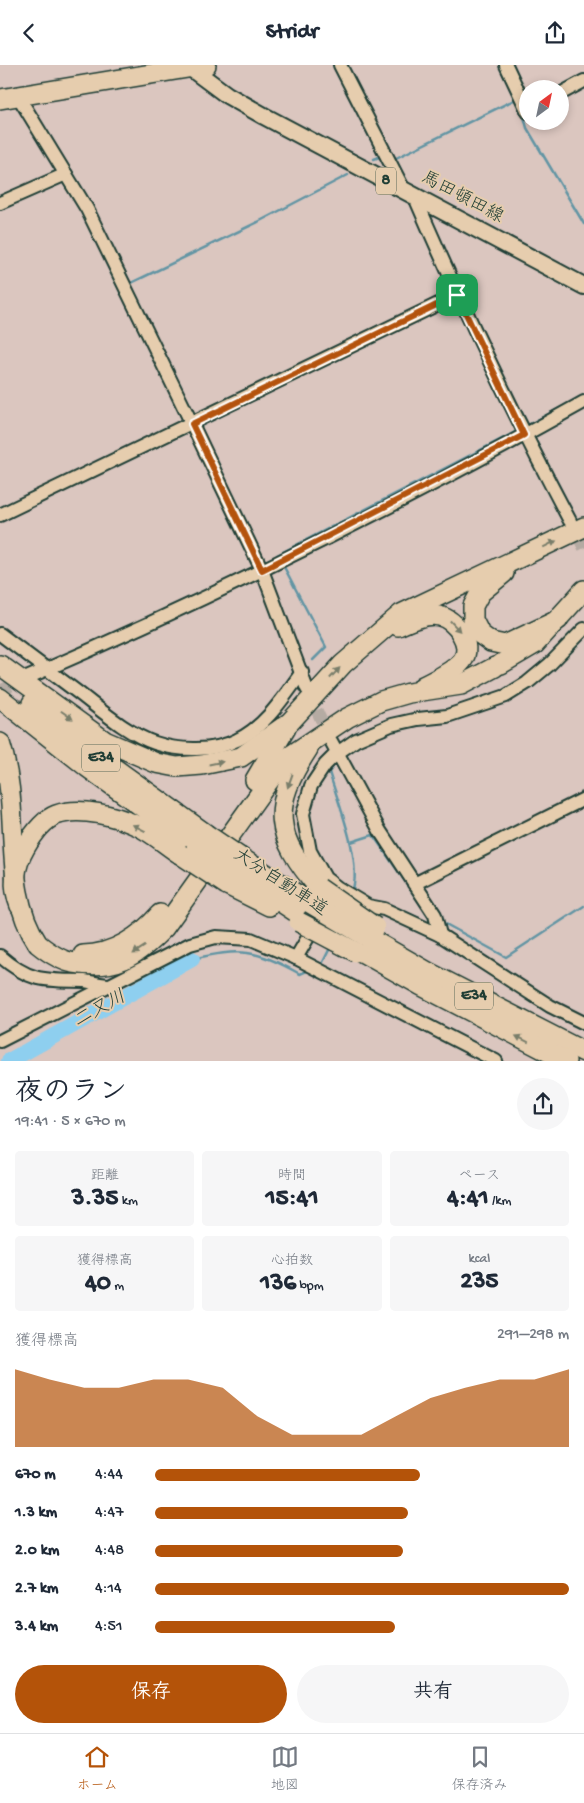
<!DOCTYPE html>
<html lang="ja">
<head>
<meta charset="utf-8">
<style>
  :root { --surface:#fff; --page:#f6f6f7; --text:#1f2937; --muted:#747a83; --line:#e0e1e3; --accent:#b45309 }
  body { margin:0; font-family:"Gochi Hand","Klee One",sans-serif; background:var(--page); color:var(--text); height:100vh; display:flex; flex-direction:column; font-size:19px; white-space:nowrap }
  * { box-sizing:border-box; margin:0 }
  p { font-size:16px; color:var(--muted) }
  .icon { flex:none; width:28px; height:28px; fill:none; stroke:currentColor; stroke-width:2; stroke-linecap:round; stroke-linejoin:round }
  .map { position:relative; height:996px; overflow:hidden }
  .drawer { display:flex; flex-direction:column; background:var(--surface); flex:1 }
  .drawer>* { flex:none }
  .needle { width:32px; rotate:33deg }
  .tools { position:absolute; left:519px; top:15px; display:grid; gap:10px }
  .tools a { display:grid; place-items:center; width:50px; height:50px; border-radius:50%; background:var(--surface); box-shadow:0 2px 8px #0003; font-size:25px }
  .pin { position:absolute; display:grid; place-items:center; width:42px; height:42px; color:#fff; margin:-21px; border-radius:10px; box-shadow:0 2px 8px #0006 }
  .round { display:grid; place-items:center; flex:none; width:52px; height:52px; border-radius:26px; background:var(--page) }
  .headline { display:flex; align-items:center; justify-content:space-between; height:85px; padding:0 15px }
  h1 { font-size:28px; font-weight:800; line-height:38px }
  .metrics { display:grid; grid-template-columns:repeat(3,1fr); gap:8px; height:85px; padding:5px 15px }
  .metrics div { display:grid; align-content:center; border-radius:5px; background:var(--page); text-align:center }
  .metrics b { font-size:25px; font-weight:800 }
  .metrics small { font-size:14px; font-weight:400 }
  .metrics p { font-size:14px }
  .chart { height:140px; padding:10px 15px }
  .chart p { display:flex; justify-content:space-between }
  .chart svg { width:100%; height:90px; margin-top:5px; fill:var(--accent); opacity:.7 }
  .action { display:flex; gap:10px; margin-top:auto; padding:10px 15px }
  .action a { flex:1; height:58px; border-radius:30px; background:var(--accent); color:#fff; font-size:20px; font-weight:800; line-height:58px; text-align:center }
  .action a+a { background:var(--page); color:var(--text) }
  ul { padding:0 15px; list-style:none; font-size:16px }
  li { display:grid; grid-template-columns:80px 60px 1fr; align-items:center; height:38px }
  li i { height:12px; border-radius:6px; background:var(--accent) }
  header { display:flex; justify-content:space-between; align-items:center; height:65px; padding:0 15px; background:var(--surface); font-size:22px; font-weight:800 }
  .menu { display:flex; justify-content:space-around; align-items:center; height:70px; border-top:1px solid var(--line); background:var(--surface); font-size:14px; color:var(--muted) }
  .menu a { display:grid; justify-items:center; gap:2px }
  .menu .on { color:var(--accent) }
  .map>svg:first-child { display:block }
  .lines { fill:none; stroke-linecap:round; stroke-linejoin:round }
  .stream { stroke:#6295a4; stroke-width:2.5 }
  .river { stroke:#8ecfef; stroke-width:16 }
  .minor-tunnel { stroke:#b5aba3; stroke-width:12; stroke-dasharray:12 6; stroke-linecap:butt }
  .minor-casing { stroke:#1f3d34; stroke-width:16 }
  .major-casing { stroke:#1f3d34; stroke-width:20 }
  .highway-casing { stroke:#1f3d34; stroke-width:22 }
  .minor { stroke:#e6cdae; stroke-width:12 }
  .major { stroke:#e6cdae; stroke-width:16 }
  .highway { stroke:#e6cdae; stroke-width:19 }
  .highway-bridge-casing { stroke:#1f3d34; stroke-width:22; stroke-linecap:butt }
  .highway-bridge { stroke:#e6cdae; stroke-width:19 }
  .oneway { fill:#797e6b }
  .route-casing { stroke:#fff; stroke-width:10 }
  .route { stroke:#b45309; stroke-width:6 }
  .labels { text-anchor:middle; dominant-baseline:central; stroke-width:4; stroke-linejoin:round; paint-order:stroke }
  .shield { fill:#e6cdae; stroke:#5b6859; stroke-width:1 }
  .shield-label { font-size:16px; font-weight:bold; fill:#1f3d34 }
  .street-label { font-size:18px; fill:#1f3d34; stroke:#e6cdae }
  .water-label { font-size:19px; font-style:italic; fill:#25443d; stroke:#e6cdae }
</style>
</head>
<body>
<header><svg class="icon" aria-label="back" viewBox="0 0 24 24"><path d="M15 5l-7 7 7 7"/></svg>Stridr<svg class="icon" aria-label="share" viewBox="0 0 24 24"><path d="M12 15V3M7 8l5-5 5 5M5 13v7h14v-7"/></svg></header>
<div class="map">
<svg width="584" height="996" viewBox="0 0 584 996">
  <rect width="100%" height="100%" fill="#dbc6bf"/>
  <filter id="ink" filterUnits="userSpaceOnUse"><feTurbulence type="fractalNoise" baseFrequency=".02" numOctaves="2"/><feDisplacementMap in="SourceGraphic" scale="10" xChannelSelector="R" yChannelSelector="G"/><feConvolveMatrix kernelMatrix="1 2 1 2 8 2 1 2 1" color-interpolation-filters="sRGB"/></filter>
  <g filter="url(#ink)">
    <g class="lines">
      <g class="stream">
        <polyline points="523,48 527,63 584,159"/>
        <polyline points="374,94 382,91"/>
        <polyline points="392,95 518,33"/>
        <polyline points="129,219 258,157 348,110"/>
        <polyline points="526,361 584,330"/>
        <polyline points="277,490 519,365"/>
        <polyline points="282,498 326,582 313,595"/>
        <path d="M335 699 329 707C338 737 363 798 352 827"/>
        <polyline points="351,777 373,770 427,848"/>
        <polyline points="442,857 506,892 584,841"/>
        <path d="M192 894C241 883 255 884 300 909L309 905"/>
        <polyline points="321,901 331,881"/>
      </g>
      <polyline class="river" points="9,996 192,894"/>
      <g class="minor-tunnel">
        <polyline points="572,460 584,483"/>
        <polyline points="0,626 27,613"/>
        <polyline points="309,629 329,672"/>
      </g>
      <g class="minor-casing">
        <g id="minor">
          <polyline points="340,0 404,125"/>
          <polyline points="506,0 528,47"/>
          <polyline points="560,29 584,16"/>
          <polyline points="18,31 87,144 192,359 262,505 307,624"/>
          <path d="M414 130C462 241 513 349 570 456"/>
          <polyline points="0,138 66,109"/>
          <polyline points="0,450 457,230"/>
          <polyline points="584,564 550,599 527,618 506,631 447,651 418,654 391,660 356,675 336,689 325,700 311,721 303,749 310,786 325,813 338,823 368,841 384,844 440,870 550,941 584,958"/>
          <path d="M0 569C25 588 51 607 76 626 100 644 126 668 155 678 179 686 214 687 237 675 265 662 284 632 302 607"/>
          <path d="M29 612C218 530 404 438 584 337"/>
          <polyline points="331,676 380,766 435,850 440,870"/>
          <polyline points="414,819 584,734"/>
          <path d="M0 891C31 918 46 915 84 916 93 917 102 920 111 920"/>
          <polyline points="296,893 327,840"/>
          <polyline points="0,976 190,879 216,872 251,874 296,893 496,996"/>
        </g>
      </g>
      <g class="major-casing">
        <polyline id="major" points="192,4 227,30 264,51 584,221"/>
      </g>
      <g class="highway-casing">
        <g id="highway">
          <polyline points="0,34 206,0"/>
          <polyline points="504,508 480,528 473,541 473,555 480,569 491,577 505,580 558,555"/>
          <path d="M398 561C409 556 428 548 439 551 456 554 474 581 462 596 452 608 436 614 423 621"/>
          <polyline points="501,599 535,579 584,525"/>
          <polyline points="0,600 105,676 156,698 177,702 202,700 241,692 290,657 343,599 401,549 584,462"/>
          <polyline points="0,633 87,702 196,781"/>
          <polyline points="32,638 96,690 206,769"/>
          <path d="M0 678C23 748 0 823 38 879 48 887 61 896 74 898 117 905 135 892 164 863L284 695 347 653 381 636 409 628 461 620 495 602"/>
          <path d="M308 684C270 742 274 771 319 823"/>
          <polyline points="255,715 286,663"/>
          <polyline points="240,792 310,838"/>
          <polyline points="231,804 302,851"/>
          <polyline points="227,820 269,841"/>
          <path d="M20 841C12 821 14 802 25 783 32 771 43 755 56 750 80 741 116 751 138 761 153 768 166 780 180 789"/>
          <polyline points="367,872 428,907 584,987"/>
          <polyline points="358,885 420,920 566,996"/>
          <path d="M83 890C113 890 140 872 160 849"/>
        </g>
      </g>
      <use href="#minor" class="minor"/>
      <use href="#major" class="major"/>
      <use href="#highway" class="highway"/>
      <g class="highway-bridge-casing">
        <g id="highway-bridge">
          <polyline points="206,769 240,792"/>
          <polyline points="196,781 231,804"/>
          <polyline points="180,789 227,820"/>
          <polyline points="319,823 375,862"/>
          <polyline points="310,838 367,872"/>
          <polyline points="299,857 356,887"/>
        </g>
      </g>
      <use href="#highway-bridge" class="highway-bridge"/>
    </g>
    <defs><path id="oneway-solid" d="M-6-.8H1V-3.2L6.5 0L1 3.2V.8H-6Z" transform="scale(1.25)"/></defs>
    <g class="oneway">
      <use href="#oneway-solid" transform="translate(550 479) rotate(-26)"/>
      <use href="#oneway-solid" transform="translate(455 561) rotate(47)"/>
      <use href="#oneway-solid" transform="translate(335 608) rotate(-47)"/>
      <use href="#oneway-solid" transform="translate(67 650) rotate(35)"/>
      <use href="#oneway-solid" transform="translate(216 698) rotate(-11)"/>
      <use href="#oneway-solid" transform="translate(290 716) rotate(110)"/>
      <use href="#oneway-solid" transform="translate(139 763) rotate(-153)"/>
      <use href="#oneway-solid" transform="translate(139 885) rotate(147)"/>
      <use href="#oneway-solid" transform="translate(522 974) rotate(-154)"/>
    </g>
  </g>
  <g class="lines" filter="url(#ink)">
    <g class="route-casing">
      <polygon id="route" points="457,230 524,370 262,505 192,359"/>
    </g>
    <use href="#route" class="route"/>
  </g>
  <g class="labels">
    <g class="shield">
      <rect x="376" y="102.5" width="20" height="27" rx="4"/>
      <rect x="82" y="679.5" width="38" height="27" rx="4"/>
      <rect x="455" y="917.5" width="38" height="27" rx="4"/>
    </g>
    <g class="shield-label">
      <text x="386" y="116">8</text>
      <text x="101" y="693">E34</text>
      <text x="474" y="931">E34</text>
    </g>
    <g class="street-label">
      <text transform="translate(462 133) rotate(28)">馬田頓田線</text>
      <text transform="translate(280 818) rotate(33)">大分自動車道</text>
    </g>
    <g class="water-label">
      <text transform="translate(100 945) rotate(-29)">二又川</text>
    </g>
  </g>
</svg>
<div class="tools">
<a><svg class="needle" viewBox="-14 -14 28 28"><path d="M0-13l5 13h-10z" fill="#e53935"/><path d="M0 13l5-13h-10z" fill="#747a83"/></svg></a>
</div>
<div class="pin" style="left:457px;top:230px;background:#1e9e55"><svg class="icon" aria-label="arrive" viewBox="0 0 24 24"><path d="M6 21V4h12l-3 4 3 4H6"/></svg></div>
</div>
<section class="drawer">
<div class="headline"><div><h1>夜のラン</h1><p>19:41 · 5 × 670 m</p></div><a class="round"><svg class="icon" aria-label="share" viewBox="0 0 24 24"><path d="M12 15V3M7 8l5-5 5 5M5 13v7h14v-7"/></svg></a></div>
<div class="metrics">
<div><p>距離</p><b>3.35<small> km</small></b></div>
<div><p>時間</p><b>15:41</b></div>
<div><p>ペース</p><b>4:41<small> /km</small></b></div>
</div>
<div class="metrics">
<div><p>獲得標高</p><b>40<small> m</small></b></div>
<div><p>心拍数</p><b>136<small> bpm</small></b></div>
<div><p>kcal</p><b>235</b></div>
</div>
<div class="chart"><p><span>獲得標高</span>291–298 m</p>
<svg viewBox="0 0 160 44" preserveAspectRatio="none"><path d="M0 44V6L10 11L20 15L30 15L40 11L50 11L60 15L70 29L80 38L90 38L100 38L110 29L120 20L130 15L140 11L150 11L160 6V44z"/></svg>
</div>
<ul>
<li><b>670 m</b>4:44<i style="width:64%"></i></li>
<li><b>1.3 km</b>4:47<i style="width:61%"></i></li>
<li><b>2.0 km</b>4:48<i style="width:60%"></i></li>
<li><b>2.7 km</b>4:14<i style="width:100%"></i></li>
<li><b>3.4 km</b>4:51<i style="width:58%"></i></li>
</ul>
<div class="action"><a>保存</a><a>共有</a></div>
</section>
<nav class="menu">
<a class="on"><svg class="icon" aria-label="home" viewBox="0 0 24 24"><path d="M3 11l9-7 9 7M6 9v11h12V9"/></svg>ホーム</a>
<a><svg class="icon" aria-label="map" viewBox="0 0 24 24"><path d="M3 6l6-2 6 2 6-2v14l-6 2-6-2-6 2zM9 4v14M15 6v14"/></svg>地図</a>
<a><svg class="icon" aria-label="saved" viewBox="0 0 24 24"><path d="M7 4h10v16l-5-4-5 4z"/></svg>保存済み</a>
</nav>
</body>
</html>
